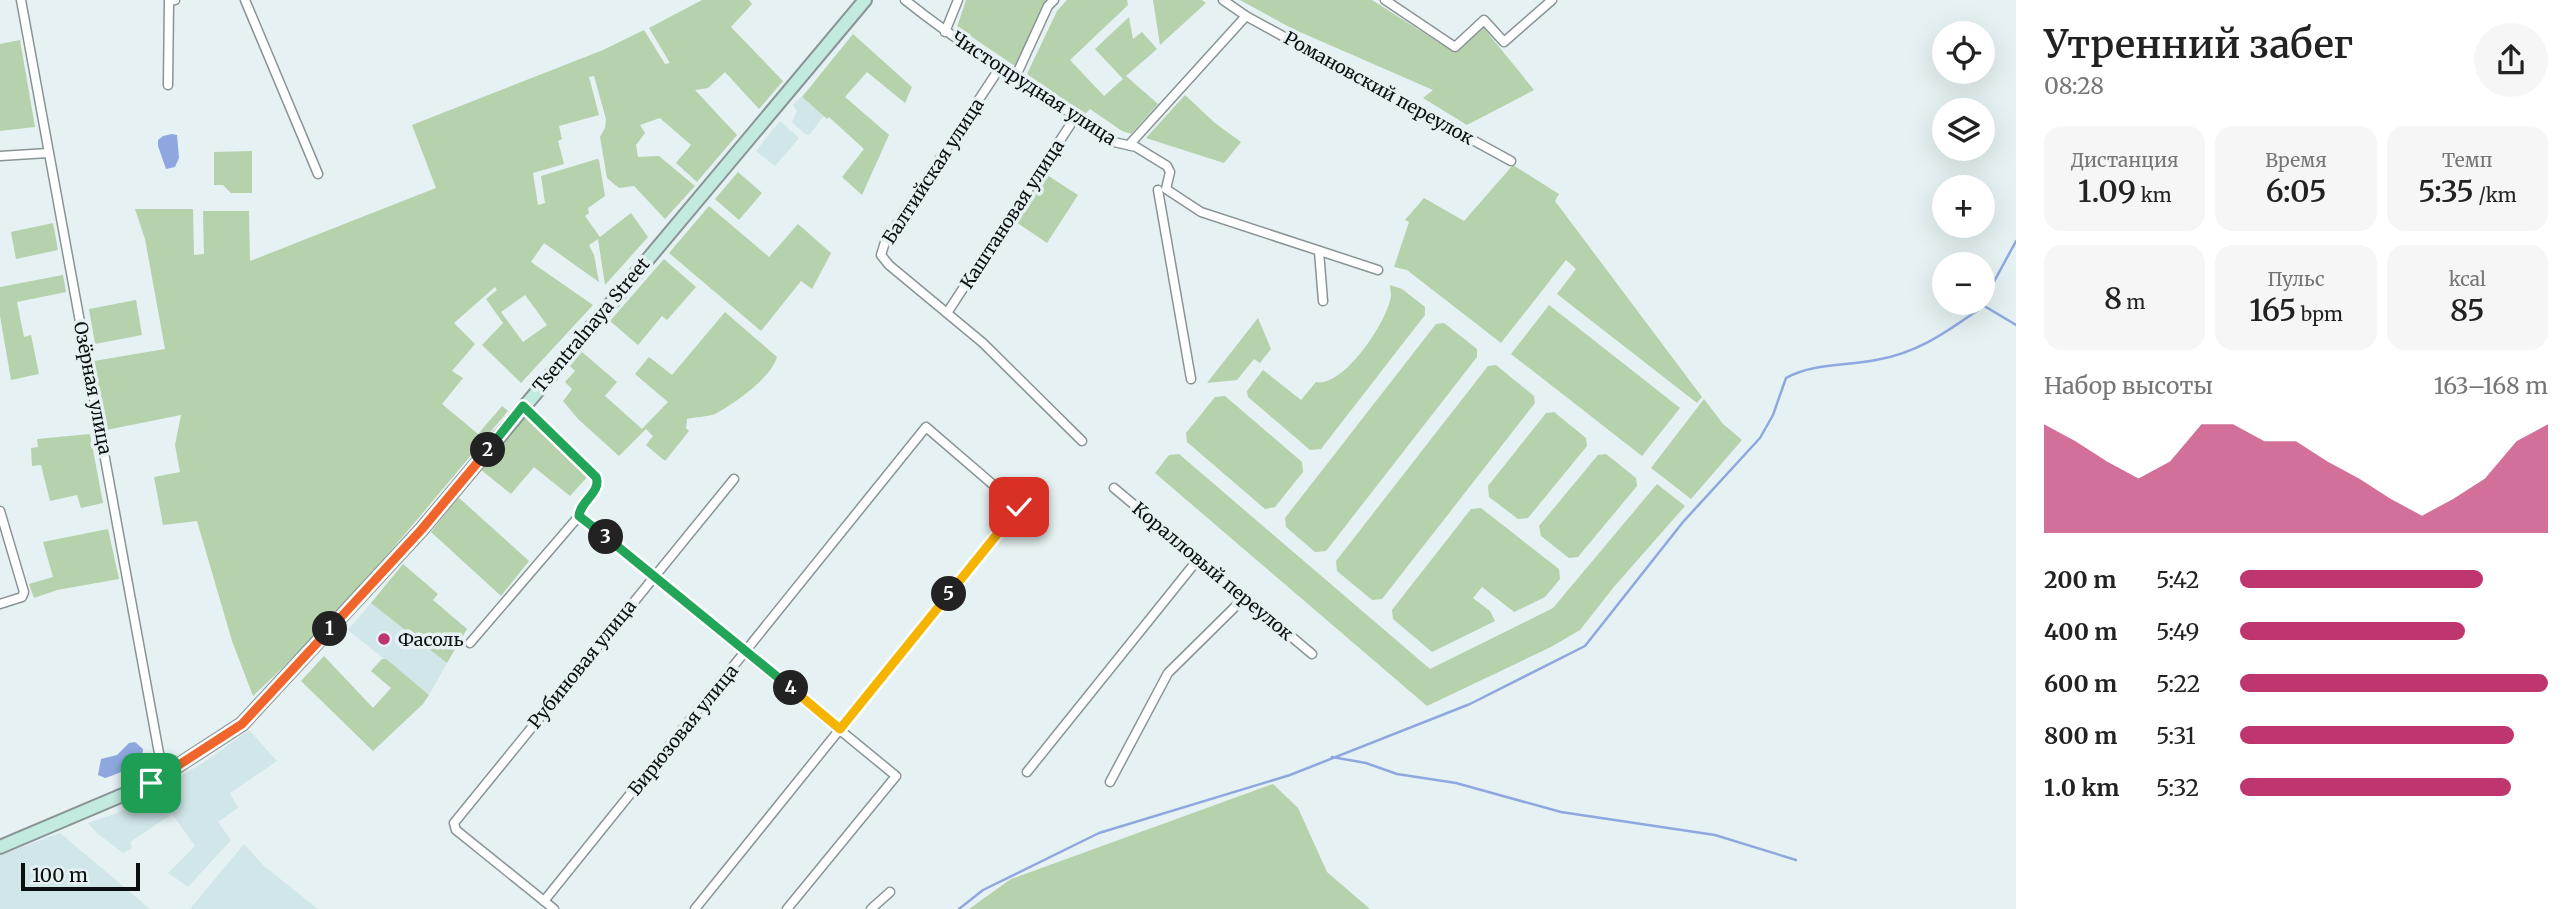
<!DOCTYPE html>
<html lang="ru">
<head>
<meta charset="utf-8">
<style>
  :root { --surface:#fff; --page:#f6f6f6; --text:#222; --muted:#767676; --accent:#bf356e }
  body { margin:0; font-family:Merriweather,serif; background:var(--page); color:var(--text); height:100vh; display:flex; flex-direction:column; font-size:26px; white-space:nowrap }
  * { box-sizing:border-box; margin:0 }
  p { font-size:23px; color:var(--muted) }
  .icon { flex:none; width:38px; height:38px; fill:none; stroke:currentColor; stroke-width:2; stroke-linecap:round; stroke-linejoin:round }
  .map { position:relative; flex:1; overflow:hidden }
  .details { display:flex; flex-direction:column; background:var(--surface); width:560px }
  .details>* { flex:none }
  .controls { position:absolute; left:1932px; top:21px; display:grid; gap:14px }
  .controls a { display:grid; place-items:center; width:63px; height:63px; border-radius:50%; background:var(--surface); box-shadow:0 7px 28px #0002; font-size:35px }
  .scale { position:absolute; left:21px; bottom:18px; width:119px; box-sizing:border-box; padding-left:7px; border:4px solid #0b0f0f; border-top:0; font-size:19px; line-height:24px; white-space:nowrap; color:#0b0f0f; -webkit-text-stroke:5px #e5f1f2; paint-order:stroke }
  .pin { position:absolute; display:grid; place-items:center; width:60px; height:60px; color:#fff; margin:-30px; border-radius:14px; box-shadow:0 4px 10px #0006 }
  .km { position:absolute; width:35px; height:35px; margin:-18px; border-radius:50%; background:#222; color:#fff; font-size:19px; line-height:35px; text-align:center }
  .round { display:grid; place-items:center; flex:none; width:74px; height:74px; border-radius:37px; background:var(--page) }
  .head { display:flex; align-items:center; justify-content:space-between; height:119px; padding:0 28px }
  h1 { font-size:38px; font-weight:600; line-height:52px }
  .metrics { display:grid; grid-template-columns:repeat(3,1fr); gap:10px; height:119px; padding:7px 28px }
  .metrics div { display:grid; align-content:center; border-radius:18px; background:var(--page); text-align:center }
  .metrics b { font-size:30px; font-weight:600 }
  .metrics small { font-size:19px; font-weight:400 }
  .metrics p { font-size:19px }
  .chart { height:196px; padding:14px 28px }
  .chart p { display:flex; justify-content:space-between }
  .chart svg { width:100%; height:126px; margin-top:7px; fill:var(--accent); opacity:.7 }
  ul { padding:0 28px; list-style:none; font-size:23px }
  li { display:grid; grid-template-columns:112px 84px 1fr; align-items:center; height:52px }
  li i { height:18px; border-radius:9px; background:var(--accent) }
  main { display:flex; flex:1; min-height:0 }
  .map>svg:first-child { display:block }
  .built { fill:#d1e6e8 }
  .green { fill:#b5d2ac; fill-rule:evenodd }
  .water { fill:#8ea8df }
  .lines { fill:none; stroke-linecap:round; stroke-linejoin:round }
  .stream { stroke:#8ea8df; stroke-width:2.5 }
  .minor-casing { stroke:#8a9495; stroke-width:11 }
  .secondary-casing { stroke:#8a9495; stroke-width:16 }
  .minor { stroke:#fff; stroke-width:8 }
  .secondary { stroke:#c2eadf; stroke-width:12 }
  .split-1-casing { stroke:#fff; stroke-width:14 }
  .split-2-casing { stroke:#fff; stroke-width:14 }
  .split-3-casing { stroke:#fff; stroke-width:14 }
  .split-4-casing { stroke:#fff; stroke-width:14 }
  .split-5-casing { stroke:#fff; stroke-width:14 }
  .split-6-casing { stroke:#fff; stroke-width:14 }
  .split-1 { stroke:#f0652b; stroke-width:9 }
  .split-2 { stroke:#f0652b; stroke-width:9 }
  .split-3 { stroke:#22a559; stroke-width:9 }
  .split-4 { stroke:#22a559; stroke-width:9 }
  .split-5 { stroke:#f5b400; stroke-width:9 }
  .split-6 { stroke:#f5b400; stroke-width:9 }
  .poi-dot { fill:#bf356e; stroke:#e5f1f2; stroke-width:2.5 }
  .labels { text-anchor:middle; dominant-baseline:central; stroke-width:7; stroke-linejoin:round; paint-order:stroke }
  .street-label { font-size:18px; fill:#0b0f0f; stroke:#e5f1f2 }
  .poi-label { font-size:18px; fill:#0b0f0f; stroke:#e5f1f2; text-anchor:start }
</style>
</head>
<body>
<main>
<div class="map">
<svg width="2016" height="909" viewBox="0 0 2016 909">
  <rect width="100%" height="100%" fill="#e5f1f2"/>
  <g class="built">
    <polygon points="801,97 824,116 809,135 805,134 792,122 797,111 793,105"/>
    <polygon points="780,121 799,138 775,166 756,151"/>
    <polygon points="371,603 447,663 429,695 348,630"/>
    <polygon points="249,730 277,761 230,793 238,808 218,822 231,840 188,887 168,873 195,846 172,814 130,842 132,848 123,853 97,833 88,823 117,813 147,797 207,760"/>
    <polygon points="60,833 150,909 0,909 0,855"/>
    <polygon points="244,844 264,866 318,909 190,909"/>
  </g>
  <g class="green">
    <path d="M702 0H749L752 4 731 27 783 81 759 109 725 72 708 88 695 90 737 135 697 182 676 163 691 145 660 118 640 125 645 133 636 145 638 157 659 156 695 186 665 219 634 186 619 188 607 178 600 137 605 128 606 119 594 76 589 77 599 115 559 126 562 139 558 141 564 164 533 173 538 205 545 203 541 176 597 159 599 160 605 196 588 208 589 213 585 216 600 237 631 213 648 237 605 285 598 239 589 245 594 255 599 282 544 243 531 262 593 305 521 383 482 345 503 323 486 299 497 290 495 287 454 323 475 344 452 371 463 378 442 404 478 434 502 406 508 411C426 508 347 609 253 696L232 641 197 521 163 525 154 477 180 472 175 445 181 415 106 430 94 361 165 349 145 239 135 209H193L194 255 204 254 203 211H249L250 261 436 188 412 125 603 50 644 30 665 64 670 63 649 28ZM525 295 547 325 523 342 501 312Z"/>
    <polygon points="966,0 1048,0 1015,66 957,27"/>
    <polygon points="1067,0 1127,0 1128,5 1070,60 1104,96 1123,79 1095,49 1129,17 1133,39 1142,32 1157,49 1126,76 1158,104 1131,134 1122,131 1090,109 1085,114 1027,74 1057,11"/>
    <polygon points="1153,0 1202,0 1206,3 1160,45"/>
    <polygon points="1240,0 1372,0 1455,53 1483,27 1534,90 1467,125 1423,98 1433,90 1293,29"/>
    <polygon points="853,34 912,87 905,103 867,72 845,97 889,135 862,195 842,177 864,149 829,117 827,119 802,97"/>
    <polygon points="20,40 35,127 0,131 0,44"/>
    <polygon points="1185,95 1215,123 1241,142 1224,163 1146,138"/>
    <polygon points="252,151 252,193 231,193 223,185 214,185 214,152"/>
    <polygon points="1513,165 1559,194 1555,201 1702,397 1697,403 1557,294 1576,269 1566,260 1501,343 1407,270 1394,267 1409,222 1405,220 1424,198 1464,221"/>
    <polygon points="738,172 762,193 739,220 715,199"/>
    <polygon points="1044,173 1078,195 1047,243 1013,220"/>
    <polygon points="709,206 769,257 798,224 831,253 812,289 801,281 761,331 669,253"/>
    <polygon points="53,223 58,250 16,259 11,232"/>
    <polygon points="664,259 696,287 667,320 662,316 638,345 610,321"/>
    <polygon points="63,275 66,292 17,302 24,337 31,335 39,374 11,380 0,316 0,287"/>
    <path d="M1390 285 1402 289 1425 307V315L1321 449 1310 450 1248 397 1247 391 1263 370 1301 400 1316 382C1344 388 1388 320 1391 296 1391 292 1390 289 1390 285Z"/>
    <polygon points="136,300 142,335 95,344 89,309"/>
    <polygon points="1549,305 1680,408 1642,456 1511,354"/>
    <path d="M725 312 777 357C771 378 734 404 715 414 707 417 695 417 687 419L686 428 689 431 665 461 646 445 653 436 646 429 619 456 578 419 563 401 572 389 565 382 575 371 570 366 582 352 617 382 605 396 642 429 668 402 635 374 649 357 672 375Z"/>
    <polygon points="1258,318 1271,349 1260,363 1254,359 1237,380 1207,383"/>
    <polygon points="1444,323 1477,349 1477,357 1326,551 1315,552 1286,527 1285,518 1436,324"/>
    <polygon points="1496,365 1534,396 1535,403 1382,599 1372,600 1337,571 1336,561 1488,366"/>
    <polygon points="1225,396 1302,462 1303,472 1275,507 1265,509 1187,442 1186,433 1215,397"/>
    <polygon points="1704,399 1723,424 1742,440 1691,499 1651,468"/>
    <polygon points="1554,412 1586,438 1587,446 1528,518 1518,519 1489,497 1488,486 1546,413"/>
    <polygon points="525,416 589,475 570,496 534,467 511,494 480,469"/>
    <polygon points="90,434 103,503 81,508 77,495 50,501 41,465 32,466 31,448 38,447 37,439"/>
    <polygon points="1179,454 1430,669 1553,608 1657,484 1685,506 1613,588 1580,630 1551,647 1427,706 1155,473 1169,455"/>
    <polygon points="1606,454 1636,478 1637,486 1578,557 1569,558 1541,536 1539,526 1598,455"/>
    <polygon points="458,497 529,561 501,596 431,532"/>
    <polygon points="1481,508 1559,569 1560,579 1545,597 1514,612 1482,587 1473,598 1490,611 1495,621 1432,652 1393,619 1392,610 1471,509"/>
    <polygon points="108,529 119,579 57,590 34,598 29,584 53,577 43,542"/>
    <polygon points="403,564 438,594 433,600 467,629 447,663 371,603"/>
    <polygon points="324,656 373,708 391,688 371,671 382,659 386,659 429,695 423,704 373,751 301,681"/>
    <polygon points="1273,784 1298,808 1327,872 1370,909 969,909 1011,879"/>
  </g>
  <g class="water">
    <polygon points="172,134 177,135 179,158 175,167 166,169 158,146 158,140 163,136"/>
    <path d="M135 742 143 749C143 766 119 773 105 778L98 775 101 759 117 755 129 743Z"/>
  </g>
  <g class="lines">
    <g class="stream">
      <polyline points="1983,302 2016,241"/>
      <polyline points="1981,304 2016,325"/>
      <polyline points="1332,757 1366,763 1397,774 1456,783 1561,812 1715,835 1796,860"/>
      <path d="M959 909 983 890 1099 833 1290 775 1470 704 1585 646 1683 522 1760 438 1773 415 1786 378C1813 363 1846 366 1876 360 1917 353 1945 333 1978 310L1982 303"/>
    </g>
    <g class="minor-casing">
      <g id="minor">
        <polyline points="21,0 163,775"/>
        <polyline points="245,0 318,174"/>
        <path d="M905 0C971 53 1044 94 1114 142L1136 147 1167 166 1170 172 1166 189 1201 212 1378 270"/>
        <polyline points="1223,0 1246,16 1511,161"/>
        <polyline points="1385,0 1455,47 1484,20 1504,42 1552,0"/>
        <polyline points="945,32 958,0"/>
        <polyline points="999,69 885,242 881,255 889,265 983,343 1082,441"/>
        <polyline points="1015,78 1048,6 1054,0"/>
        <polyline points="168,85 169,1 175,0"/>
        <polyline points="1129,145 1246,16"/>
        <polyline points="0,156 48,153"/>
        <polyline points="1158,190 1191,379"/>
        <polyline points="1319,251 1323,301"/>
        <polyline points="947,313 1076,116"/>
        <polyline points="1114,488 1312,654"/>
        <polyline points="0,511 24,592 22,597 0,604"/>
        <polyline points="579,516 896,776 787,909"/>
        <path d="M470 643 579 516C580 501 602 493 596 477L523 406"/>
        <polyline points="1027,772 1199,558"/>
        <polyline points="1110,782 1168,673 1245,597"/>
        <polyline points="544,901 926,427 1019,507 695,909"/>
        <polyline points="554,909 456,830 454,823 734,479"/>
        <polyline points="871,909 890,892"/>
      </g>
    </g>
    <g class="secondary-casing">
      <polyline id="secondary" points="0,847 151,783 242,724 422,529 865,0"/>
    </g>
    <use href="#minor" class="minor"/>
    <use href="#secondary" class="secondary"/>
  </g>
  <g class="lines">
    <g class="split-1-casing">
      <polyline id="split-1" points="151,783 242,724 330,629"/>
    </g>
    <g class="split-2-casing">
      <polyline id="split-2" points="330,629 422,529 488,450"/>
    </g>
    <g class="split-3-casing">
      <path id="split-3" d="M488 450 523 406 596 477C602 492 580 501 579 516L606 537"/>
    </g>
    <g class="split-4-casing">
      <polyline id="split-4" points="606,537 791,688"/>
    </g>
    <g class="split-5-casing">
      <polyline id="split-5" points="791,688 840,729 949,594"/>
    </g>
    <g class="split-6-casing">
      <polyline id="split-6" points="949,594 1019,507"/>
    </g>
    <use href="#split-1" class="split-1"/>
    <use href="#split-2" class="split-2"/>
    <use href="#split-3" class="split-3"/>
    <use href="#split-4" class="split-4"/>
    <use href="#split-5" class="split-5"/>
    <use href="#split-6" class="split-6"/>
  </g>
  <circle class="poi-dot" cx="384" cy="639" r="7"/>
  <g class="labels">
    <g class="street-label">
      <text transform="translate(1034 88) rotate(33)">Чистопрудная улица</text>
      <text transform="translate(1379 88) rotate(29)">Романовский переулок</text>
      <text transform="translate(933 171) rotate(-57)">Балтийская улица</text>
      <text transform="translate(1012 214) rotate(-57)">Каштановая улица</text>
      <text transform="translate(591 325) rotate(-50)">Tsentralnaya Street</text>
      <text transform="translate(93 388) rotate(79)">Озёрная улица</text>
      <text transform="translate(1213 571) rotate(40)">Коралловый переулок</text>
      <text transform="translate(582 664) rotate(-51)">Рубиновая улица</text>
      <text transform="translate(683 730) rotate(-51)">Бирюзовая улица</text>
    </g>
    <g class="poi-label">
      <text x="398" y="639">Фасоль</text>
    </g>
  </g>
</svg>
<div class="controls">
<a><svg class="icon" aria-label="locate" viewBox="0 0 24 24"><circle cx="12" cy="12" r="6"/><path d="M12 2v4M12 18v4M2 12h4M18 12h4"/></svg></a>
<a><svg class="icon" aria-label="layers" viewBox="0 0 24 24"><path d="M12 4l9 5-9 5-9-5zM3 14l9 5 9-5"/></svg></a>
<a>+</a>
<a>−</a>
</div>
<div class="scale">100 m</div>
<div class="pin" style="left:151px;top:783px;background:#1e9e55"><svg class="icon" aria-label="arrive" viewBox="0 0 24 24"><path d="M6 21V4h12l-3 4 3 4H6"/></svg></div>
<div class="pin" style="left:1019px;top:507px;background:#d93025"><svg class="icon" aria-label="check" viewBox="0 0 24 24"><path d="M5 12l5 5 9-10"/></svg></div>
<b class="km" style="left:330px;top:629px">1</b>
<b class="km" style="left:488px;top:450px">2</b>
<b class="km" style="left:606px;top:537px">3</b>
<b class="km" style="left:791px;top:688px">4</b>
<b class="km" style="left:949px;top:594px">5</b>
</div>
<section class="details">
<div class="head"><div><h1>Утренний забег</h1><p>08:28</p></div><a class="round"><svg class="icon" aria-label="share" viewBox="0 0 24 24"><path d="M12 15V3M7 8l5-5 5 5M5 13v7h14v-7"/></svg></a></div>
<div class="metrics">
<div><p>Дистанция</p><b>1.09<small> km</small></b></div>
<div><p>Время</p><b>6:05</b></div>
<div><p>Темп</p><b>5:35<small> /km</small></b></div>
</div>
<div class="metrics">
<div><b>8<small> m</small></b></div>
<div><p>Пульс</p><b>165<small> bpm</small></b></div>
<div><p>kcal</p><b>85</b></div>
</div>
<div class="chart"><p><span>Набор высоты</span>163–168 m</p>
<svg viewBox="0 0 160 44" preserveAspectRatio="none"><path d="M0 44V6L10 12L20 19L30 25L40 19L50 6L60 6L70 12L80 12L90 19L100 25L110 32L120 38L130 32L140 25L150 12L160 6V44z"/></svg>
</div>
<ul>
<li><b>200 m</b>5:42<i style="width:79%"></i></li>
<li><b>400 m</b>5:49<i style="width:73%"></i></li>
<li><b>600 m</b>5:22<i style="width:100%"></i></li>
<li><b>800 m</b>5:31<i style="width:89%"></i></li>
<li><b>1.0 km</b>5:32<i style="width:88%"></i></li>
</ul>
</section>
</main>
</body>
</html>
